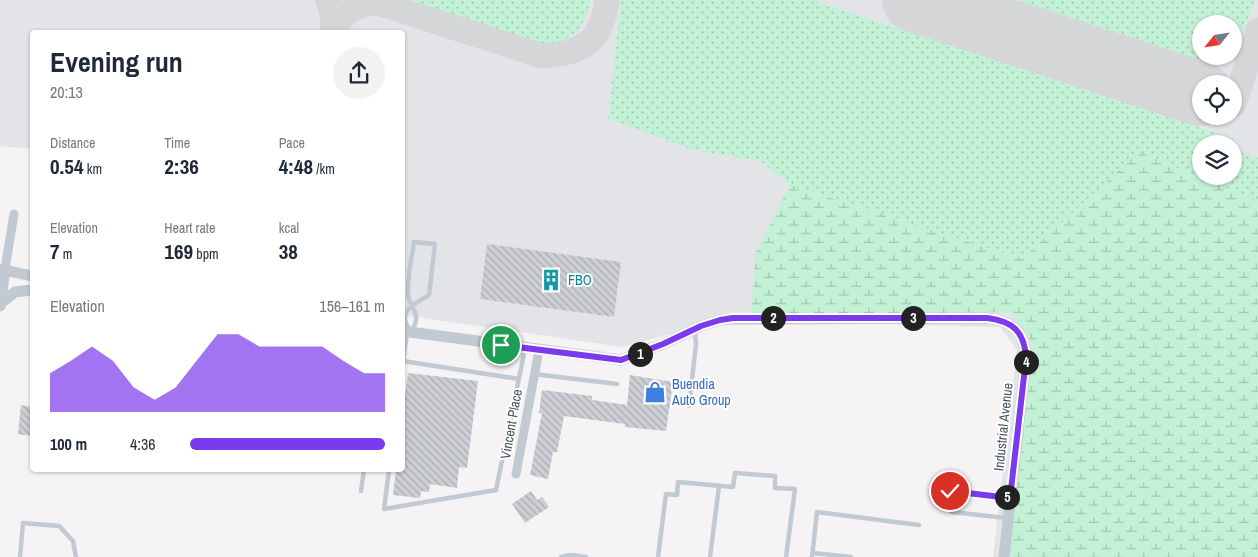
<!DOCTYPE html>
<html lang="en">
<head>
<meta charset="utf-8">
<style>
  :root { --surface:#fff; --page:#f2f2f3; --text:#1f2937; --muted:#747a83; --accent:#7c3aed }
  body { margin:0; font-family:"Archivo Narrow",sans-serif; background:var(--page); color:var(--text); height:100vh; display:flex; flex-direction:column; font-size:19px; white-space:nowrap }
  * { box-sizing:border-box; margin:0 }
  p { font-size:16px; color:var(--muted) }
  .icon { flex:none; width:28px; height:28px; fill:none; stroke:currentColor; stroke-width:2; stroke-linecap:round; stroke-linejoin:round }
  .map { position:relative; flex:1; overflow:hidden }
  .panel { position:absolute; left:30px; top:30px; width:375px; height:442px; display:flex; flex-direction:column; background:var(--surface); border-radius:5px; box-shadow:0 1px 4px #0004 }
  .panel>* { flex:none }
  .needle { width:32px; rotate:240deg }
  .controls { position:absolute; left:1192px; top:15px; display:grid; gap:10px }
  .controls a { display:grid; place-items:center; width:50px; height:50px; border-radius:50%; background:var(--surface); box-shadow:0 1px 4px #0004; font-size:25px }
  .pin { position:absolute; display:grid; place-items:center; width:42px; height:42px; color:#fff; margin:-21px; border:2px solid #fff; border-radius:50%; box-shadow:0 1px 5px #0007 }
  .km { position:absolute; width:25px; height:25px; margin:-12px; border-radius:50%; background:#222; color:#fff; font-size:14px; line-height:25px; text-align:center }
  .round { display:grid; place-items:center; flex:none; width:52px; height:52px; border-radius:26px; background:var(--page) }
  .head { display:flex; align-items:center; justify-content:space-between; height:85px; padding:0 20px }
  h1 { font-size:28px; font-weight:800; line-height:38px }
  .metrics { display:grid; grid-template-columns:repeat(3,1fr); gap:8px; height:85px; padding:5px 20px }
  .metrics div { display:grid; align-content:center }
  .metrics b { font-size:21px; font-weight:800 }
  .metrics small { font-size:14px; font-weight:400 }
  .metrics p { font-size:14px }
  .chart { height:140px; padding:10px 20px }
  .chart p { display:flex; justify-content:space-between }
  .chart svg { width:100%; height:90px; margin-top:5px; fill:var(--accent); opacity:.7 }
  ul { padding:0 20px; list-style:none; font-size:16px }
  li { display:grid; grid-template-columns:80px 60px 1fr; align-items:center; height:38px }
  li i { height:12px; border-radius:6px; background:var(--accent) }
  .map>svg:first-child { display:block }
  .airport { fill:#e2e4e7; fill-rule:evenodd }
  .grass { fill:url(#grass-dots) }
  .wetland { fill:url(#wetland-marsh) }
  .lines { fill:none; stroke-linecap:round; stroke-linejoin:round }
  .taxiway { stroke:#d5d6d8; stroke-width:25 }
  .runway { stroke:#d5d6d8; stroke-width:64 }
  .building { fill:url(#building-back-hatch) }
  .service { stroke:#c1cad2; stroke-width:4.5 }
  .minor { stroke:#c1cad2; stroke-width:9 }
  .tertiary { stroke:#c1cad2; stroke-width:11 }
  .route-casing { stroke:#fff; stroke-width:10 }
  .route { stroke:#7c3aed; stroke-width:6 }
  .labels { text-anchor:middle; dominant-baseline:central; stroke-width:4; stroke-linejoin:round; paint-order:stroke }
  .culture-label { font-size:14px; fill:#0d838f; stroke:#fff; text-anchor:start }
  .shop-label { font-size:14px; fill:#366cbe; stroke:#fff; text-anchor:start }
  .street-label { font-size:14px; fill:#4a5661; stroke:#fff }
</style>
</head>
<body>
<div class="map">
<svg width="1258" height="557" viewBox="0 0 1258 557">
  <defs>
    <pattern id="grass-dots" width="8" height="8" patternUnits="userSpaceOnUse" patternTransform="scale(1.25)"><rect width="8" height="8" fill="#c3f1d5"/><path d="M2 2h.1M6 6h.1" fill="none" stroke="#a0c6b0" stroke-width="1.8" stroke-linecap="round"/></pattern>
    <pattern id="wetland-marsh" width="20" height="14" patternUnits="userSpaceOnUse" patternTransform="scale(1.25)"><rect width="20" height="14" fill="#c3f1d5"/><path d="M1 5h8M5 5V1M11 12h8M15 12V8" fill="none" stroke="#a0c6b0"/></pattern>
    <pattern id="building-back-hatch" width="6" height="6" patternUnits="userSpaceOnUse" patternTransform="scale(1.25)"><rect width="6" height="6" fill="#cdcfd5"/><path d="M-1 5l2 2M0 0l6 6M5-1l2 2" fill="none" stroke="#a8abb0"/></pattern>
  </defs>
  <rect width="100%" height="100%" fill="#f5f3f3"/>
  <path class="airport" d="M0 0H1258V557H993L1017 350 1000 327 721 320 622 347 403 315 402 32H32V149L0 146ZM1201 24H1234V56H1201ZM1201 84H1234V116H1201ZM1201 144H1234V176H1201Z"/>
  <g class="grass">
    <path d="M406 0H590C586 28 570 44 541 44Z"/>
    <polygon points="621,0 811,0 1234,139 1233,144 1201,144 1201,176 1234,176 1234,150 1258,158 1258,201 1139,153 1023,259 790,185 760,161 694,150 608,119"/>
    <path d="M1010 0H1255L1234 53V24H1201V56H1232C1224 63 1213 63 1203 63Z"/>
  </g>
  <polygon class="wetland" points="1139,152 1258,201 1258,557 1002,557 1032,343 1011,312 751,314 756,252 790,185 1022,259"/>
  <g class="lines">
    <g class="taxiway">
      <polyline points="328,0 332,14 333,32"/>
      <path d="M369 0 542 56C582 54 602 42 607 0"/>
      <path d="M334 29C345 12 357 3 379 3"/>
      <polyline points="1234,104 1258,30"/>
    </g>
    <polyline class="runway" points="914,0 1201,94"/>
  </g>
  <g class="building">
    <polygon points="487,244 621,262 614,317 480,299"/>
    <polygon points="408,373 478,381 467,468 459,467 457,488 430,484 429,492 421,491 420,498 393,495 396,470 402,470 402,418"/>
    <polygon points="630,375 673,382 666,431 625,427 625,424 564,416 557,452 553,452 548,479 530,475 542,413 539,413 542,390 592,396 592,400 627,405"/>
    <polygon points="21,405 32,407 32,436 18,434"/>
    <polygon points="531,491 537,500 542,497 549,507 525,523 512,504"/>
  </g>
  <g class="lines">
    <g class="service">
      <path d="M410 331C409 328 405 323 405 320 403 308 421 300 429 295L435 244 414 242C412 257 407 278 408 293 409 310 423 312 412 330"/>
      <polyline points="403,361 519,379"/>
      <polyline points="402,368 407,333"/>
      <polyline points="534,374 617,384"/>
      <polyline points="689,406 696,344 695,331"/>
      <polyline points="389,470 384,509 496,490 525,349"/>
      <polyline points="361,491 364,470"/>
      <polyline points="1006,518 952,512 945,506 947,494 955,491 1009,498"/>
      <polyline points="813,553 851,557"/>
      <polyline points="20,557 23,523 59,526 73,541 76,557"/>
      <polyline points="561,557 571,555 586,557"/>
      <polyline points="658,557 666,494 677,495 678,482 733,487 735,473 775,476 775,488 795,489 786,557"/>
      <polyline points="710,557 719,486"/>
      <polyline points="812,557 817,512 919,525"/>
    </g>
    <g class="minor">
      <polyline points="5,269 14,214"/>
      <polyline points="516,474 539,350"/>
    </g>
    <g class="tertiary">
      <polyline points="0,269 32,276"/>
      <polyline points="0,304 15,292 32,290"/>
      <polyline points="0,306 5,269"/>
      <path d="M402 331 621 360 663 344 701 326 720 320 733 319 987 318C1013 321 1025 332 1026 359L1004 557"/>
    </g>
  </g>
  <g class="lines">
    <g class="route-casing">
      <path id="route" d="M501 345 621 360 663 344 701 326 720 320 733 318H987C1013 321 1025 332 1026 359L1010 498 950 491"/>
    </g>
    <use href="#route" class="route"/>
  </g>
  <defs>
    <g id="building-bare" transform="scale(1.725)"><path d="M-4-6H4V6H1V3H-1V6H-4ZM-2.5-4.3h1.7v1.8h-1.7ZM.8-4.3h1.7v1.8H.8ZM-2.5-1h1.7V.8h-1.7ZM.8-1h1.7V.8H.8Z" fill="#0f9aa8" stroke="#fff" stroke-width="2.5" paint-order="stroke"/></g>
    <g id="shop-bare" transform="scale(1.725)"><path d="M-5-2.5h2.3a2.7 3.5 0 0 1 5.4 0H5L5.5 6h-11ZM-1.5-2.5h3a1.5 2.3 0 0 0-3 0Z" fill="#3f7fe0" stroke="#fff" stroke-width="2.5" paint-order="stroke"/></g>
  </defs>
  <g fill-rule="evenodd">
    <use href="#building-bare" x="551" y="280"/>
    <use href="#shop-bare" x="655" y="392"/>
  </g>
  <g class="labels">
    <g class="culture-label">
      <text x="568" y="280">FBO</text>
    </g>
    <g class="shop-label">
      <text x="672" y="384">Buendia<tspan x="672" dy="16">Auto Group</tspan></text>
    </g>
    <g class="street-label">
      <text transform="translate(511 424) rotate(-80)">Vincent Place</text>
      <text transform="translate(1003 427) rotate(-84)">Industrial Avenue</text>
    </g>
  </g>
</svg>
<div class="controls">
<a><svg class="needle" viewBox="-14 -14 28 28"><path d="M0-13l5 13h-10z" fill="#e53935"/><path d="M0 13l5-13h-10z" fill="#747a83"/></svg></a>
<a><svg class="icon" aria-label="locate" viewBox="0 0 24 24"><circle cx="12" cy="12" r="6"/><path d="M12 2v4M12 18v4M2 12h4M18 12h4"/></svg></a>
<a><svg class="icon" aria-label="layers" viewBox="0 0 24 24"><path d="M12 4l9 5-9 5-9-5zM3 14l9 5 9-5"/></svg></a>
</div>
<div class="pin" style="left:501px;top:345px;background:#1e9e55"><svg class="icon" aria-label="arrive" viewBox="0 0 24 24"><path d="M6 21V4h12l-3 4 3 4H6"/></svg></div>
<div class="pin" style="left:950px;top:491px;background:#d93025"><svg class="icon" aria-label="check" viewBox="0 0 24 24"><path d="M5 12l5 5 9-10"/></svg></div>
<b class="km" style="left:640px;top:354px">1</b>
<b class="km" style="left:773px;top:318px">2</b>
<b class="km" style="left:913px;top:318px">3</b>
<b class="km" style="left:1026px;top:362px">4</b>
<b class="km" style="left:1007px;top:497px">5</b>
<section class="panel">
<div class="head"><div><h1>Evening run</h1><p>20:13</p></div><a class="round"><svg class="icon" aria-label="share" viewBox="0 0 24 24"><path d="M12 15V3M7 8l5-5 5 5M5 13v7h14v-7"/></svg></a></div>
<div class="metrics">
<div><p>Distance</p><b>0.54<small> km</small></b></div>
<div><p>Time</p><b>2:36</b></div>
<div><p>Pace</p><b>4:48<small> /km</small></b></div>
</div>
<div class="metrics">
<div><p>Elevation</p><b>7<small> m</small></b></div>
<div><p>Heart rate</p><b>169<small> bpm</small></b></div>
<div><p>kcal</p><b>38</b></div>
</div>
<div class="chart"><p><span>Elevation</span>156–161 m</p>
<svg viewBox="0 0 160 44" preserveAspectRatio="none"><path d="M0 44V25L10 19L20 12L30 19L40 32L50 38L60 32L70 19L80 6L90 6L100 12L110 12L120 12L130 12L140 19L150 25L160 25V44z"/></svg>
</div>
<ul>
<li><b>100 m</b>4:36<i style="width:100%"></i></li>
</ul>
</section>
</div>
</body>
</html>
